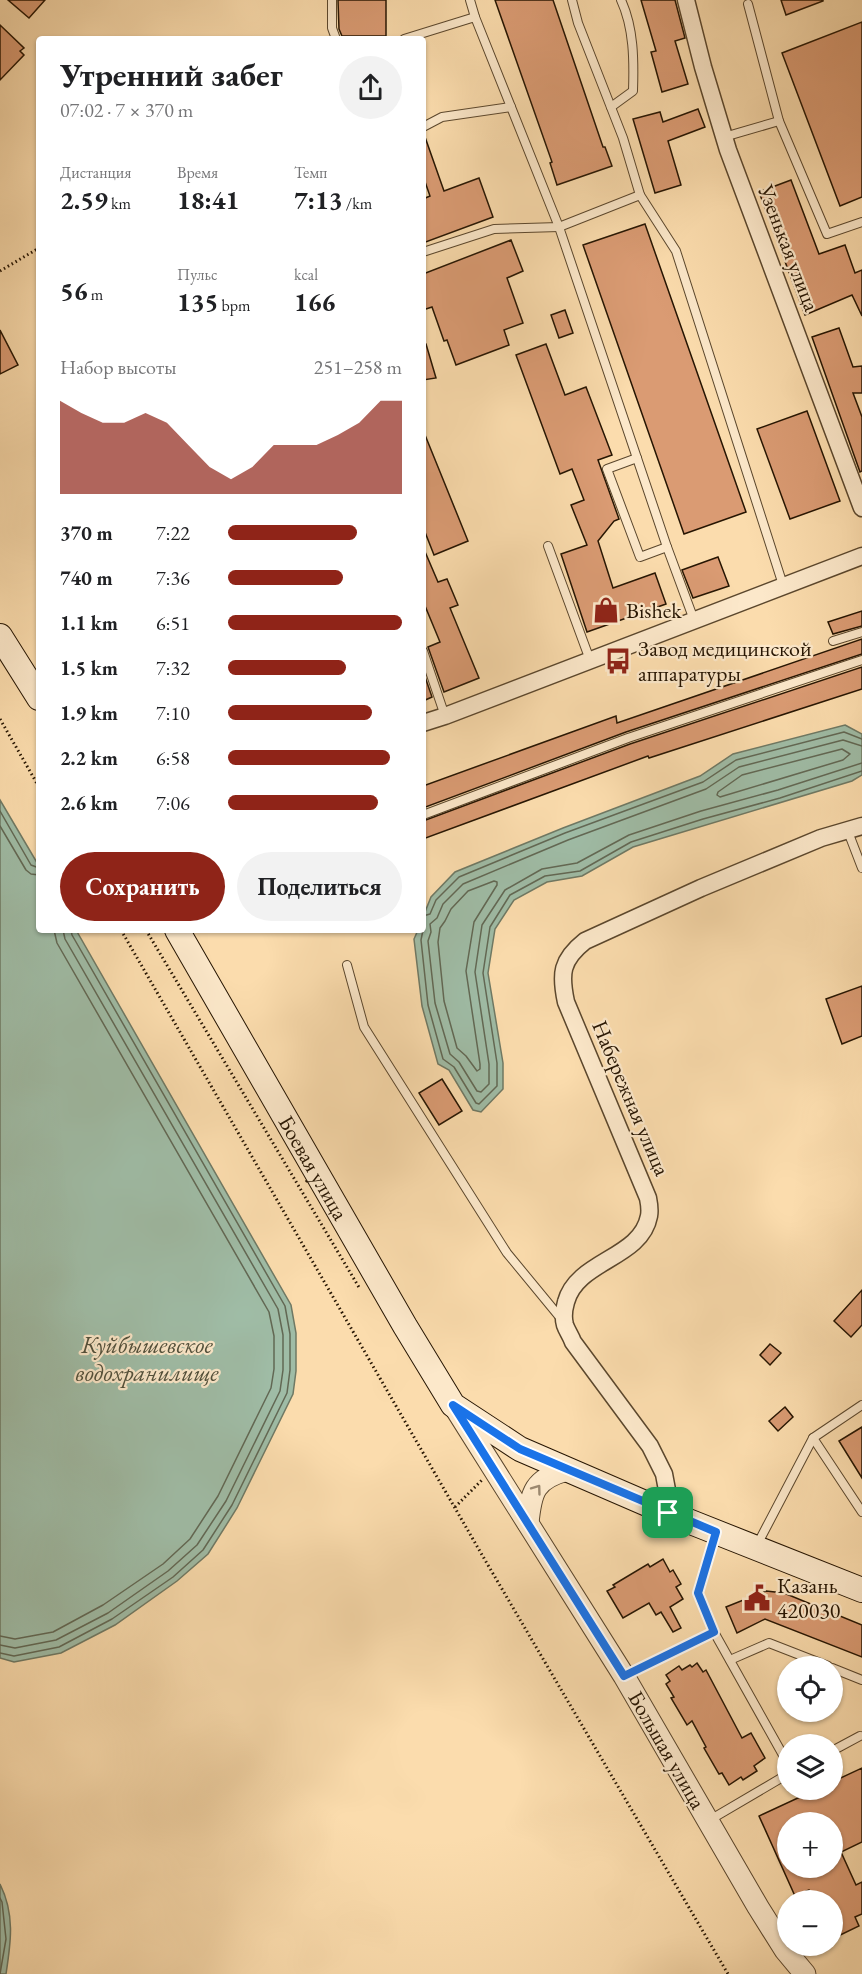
<!DOCTYPE html>
<html lang="ru">
<head>
<meta charset="utf-8">
<style>
  :root { --surface:#fff; --page:#f2f2f2; --text:#202124; --muted:#757577; --accent:#8f2418 }
  body { margin:0; font-family:"EB Garamond",serif; background:var(--page); color:var(--text); height:100vh; display:flex; flex-direction:column; font-size:22px; white-space:nowrap }
  * { box-sizing:border-box; margin:0 }
  p { font-size:20px; color:var(--muted) }
  .icon { flex:none; width:33px; height:33px; fill:none; stroke:currentColor; stroke-width:2; stroke-linecap:round; stroke-linejoin:round }
  .map { position:relative; flex:1; overflow:hidden }
  .panel { position:absolute; left:36px; top:36px; width:390px; height:897px; display:flex; flex-direction:column; background:var(--surface); border-radius:6px; box-shadow:0 2px 4px #0004 }
  .panel>* { flex:none }
  .fabs { position:absolute; left:777px; top:1656px; display:grid; gap:12px }
  .fabs a { display:grid; place-items:center; width:66px; height:66px; border-radius:50%; background:var(--surface); box-shadow:0 2px 4px #0004; font-size:30px }
  .pin { position:absolute; display:grid; place-items:center; width:51px; height:51px; color:#fff; margin:-26px; border-radius:12px; box-shadow:0 3px 9px #0006 }
  .round { display:grid; place-items:center; flex:none; width:63px; height:63px; border-radius:32px; background:var(--page) }
  .headline { display:flex; align-items:center; justify-content:space-between; height:102px; padding:0 24px }
  h1 { font-size:33px; font-weight:700; line-height:45px }
  .figures { display:grid; grid-template-columns:repeat(3,1fr); gap:9px; height:102px; padding:6px 24px }
  .figures div { display:grid; align-content:center }
  .figures b { font-size:26px; font-weight:700 }
  .figures small { font-size:16px; font-weight:400 }
  .figures p { font-size:16px }
  .chart { height:168px; padding:12px 24px }
  .chart p { display:flex; justify-content:space-between }
  .chart svg { width:100%; height:108px; margin-top:6px; fill:var(--accent); opacity:.7 }
  .cta { display:flex; gap:12px; margin-top:auto; padding:12px 24px }
  .cta a { flex:1; height:69px; border-radius:36px; background:var(--accent); color:#fff; font-size:24px; font-weight:700; line-height:69px; text-align:center }
  .cta a+a { background:var(--page); color:var(--text) }
  ul { padding:0 24px; list-style:none; font-size:20px }
  li { display:grid; grid-template-columns:96px 72px 1fr; align-items:center; height:45px }
  li i { height:15px; border-radius:8px; background:var(--accent) }
  .map>svg:first-child { display:block }
  .water { fill:#9fbca6; stroke:#6f7964; stroke-width:1.5 }
  .lines { fill:none; stroke-linecap:round; stroke-linejoin:round }
  .shore { stroke:#626854; stroke-width:1.5 }
  .building { fill:#da9b73; stroke:#261502; stroke-width:1.5; fill-rule:evenodd }
  .service-casing { stroke:#5b472d; stroke-width:10 }
  .minor-casing { stroke:#5b472d; stroke-width:19 }
  .tertiary-casing { stroke:#5b472d; stroke-width:23 }
  .secondary-casing { stroke:#261502; stroke-width:26 }
  .path { stroke:#261502; stroke-width:3; stroke-dasharray:1.5 3; stroke-linecap:butt }
  .service { stroke:#fce8ca; stroke-width:8 }
  .minor { stroke:#fce8ca; stroke-width:16 }
  .tertiary { stroke:#fce8ca; stroke-width:21 }
  .secondary { stroke:#fce8ca; stroke-width:24 }
  .oneway { stroke:#9c8970 }
  .route-casing { stroke:#fff; stroke-width:12 }
  .route { stroke:#1a73e8; stroke-width:8 }
  .labels { text-anchor:middle; dominant-baseline:central; stroke-width:4.5; stroke-linejoin:round; paint-order:stroke }
  .street-label { font-size:22px; fill:#261502; stroke:#fce8ca }
  .poi-label { font-size:22px; fill:#261502; stroke:#fce8ca; text-anchor:start }
  .water-label { font-size:24px; font-style:italic; fill:#504f3b; stroke:#fce8ca }
</style>
</head>
<body>
<div class="map">
<svg width="862" height="1974" viewBox="0 0 862 1974">
  <rect width="100%" height="100%" fill="#fbdcad"/>
  <filter id="stains"><feTurbulence type="fractalNoise" baseFrequency=".00333" numOctaves="4"/><feColorMatrix values="0 0 0 0 .2 0 0 0 0 .09 0 0 0 0 .02 0 0 0 .5 -.17"/></filter>
  <radialGradient id="worn" r=".72"><stop offset=".6" stop-color="#630" stop-opacity="0"/><stop offset="1" stop-color="#630" stop-opacity=".3"/></radialGradient>
  <g class="water">
    <polygon points="845,725 862,734 862,775 852,781 633,847 582,876 547,882 514,900 495,929 488,973 503,1063 503,1089 481,1112 473,1110 449,1070 438,1064 422,1006 414,939 418,930 423,930 423,917 431,897 455,872 563,828 700,776 733,754"/>
    <polygon points="0,800 39,866 39,930 76,930 291,1305 296,1333 296,1371 293,1394 237,1508 208,1554 177,1581 115,1625 61,1653 14,1662 0,1658"/>
    <path d="M0 1884C15 1914 11 1942 6 1974H0Z"/>
  </g>
  <g class="lines">
    <g class="shore">
      <polyline points="862,746 843,740 739,767 706,789 568,840 463,884 443,904 437,918 430,924 431,932 428,941 435,1003 450,1054 459,1062 477,1091 481,1092 489,1084 489,1064 475,972 482,925 505,890 542,869 577,863 629,835 701,811 778,790 862,763"/>
      <polygon points="842,749 850,754 843,760 720,797 717,795 718,792 742,775"/>
      <polyline points="0,811 31,865 39,868"/>
      <polyline points="0,826 26,870 31,874 39,875"/>
      <polygon points="494,881 497,882 497,885 474,922 466,971 480,1064 480,1069 477,1071 466,1056 457,1048 444,1001 438,942 440,928 445,921 451,909 468,891"/>
      <polyline points="423,916 430,914 436,900 459,877 565,833 703,782 736,760 844,732 862,739"/>
      <polyline points="423,930 421,940 428,1005 443,1059 454,1067 476,1103 479,1104 497,1086 497,1063 483,973 490,927 510,895 545,876 580,871 631,842 703,819 780,798 862,771"/>
      <polyline points="0,1636 15,1639 53,1632 103,1605 163,1564 190,1539 218,1496 271,1388 274,1369 274,1336 269,1312 57,943 54,930"/>
      <polyline points="0,1645 15,1648 56,1640 108,1613 168,1571 197,1545 226,1501 280,1391 283,1370 283,1335 278,1309 65,939 63,930"/>
      <polyline points="0,1653 14,1656 59,1647 112,1619 173,1577 203,1550 232,1505 287,1393 290,1370 290,1334 285,1306 72,935 71,930"/>
      <polyline points="0,1898 2,1902 6,1939 0,1974"/>
    </g>
  </g>
  <g class="building">
    <polygon points="8,0 45,0 29,18"/>
    <polygon points="338,0 386,0 386,36 342,36 339,29"/>
    <polygon points="495,0 553,0 603,147 605,147 612,166 557,185 550,163 552,162"/>
    <polygon points="641,0 675,0 685,38 675,41 688,84 662,92 651,52 656,51"/>
    <polygon points="781,0 823,0 823,1 786,15"/>
    <polygon points="862,22 862,197 840,206 782,53"/>
    <polygon points="0,25 24,48 20,51 24,55 0,80"/>
    <polygon points="698,109 705,127 668,141 681,185 655,193 633,119 660,112 663,122"/>
    <polygon points="425,137 444,191 479,178 493,217 423,243 423,199 430,196 423,176 423,138"/>
    <polygon points="791,180 819,254 845,245 855,273 862,270 862,316 852,295 805,315 759,192"/>
    <polygon points="645,224 746,512 684,534 583,245"/>
    <polygon points="511,240 523,271 507,278 523,323 504,330 509,345 456,365 447,340 444,341 432,307 423,310 423,274"/>
    <polygon points="565,310 573,333 559,338 551,315"/>
    <polygon points="839,328 853,367 862,366 862,393 853,393 862,417 862,471 860,472 812,337"/>
    <polygon points="0,330 18,365 0,374"/>
    <polygon points="423,344 426,344 436,378 423,380"/>
    <polygon points="546,344 565,395 586,387 612,455 598,460 619,519 614,521 598,541 613,588 655,573 666,604 587,632 561,554 587,545 571,505 584,500 572,469 560,474 516,355"/>
    <polygon points="807,411 840,501 790,519 757,429"/>
    <polygon points="423,430 468,541 434,555 423,527"/>
    <polygon points="423,547 438,582 447,579 458,605 450,608 479,678 444,692 428,647 440,642 423,601"/>
    <polygon points="718,557 729,586 693,598 682,570"/>
    <polygon points="862,611 862,626 833,634 828,622"/>
    <polygon points="862,639 862,654 626,732 423,808 423,786 616,716 617,723"/>
    <polygon points="862,667 862,689 649,758 648,756 423,839 423,821 630,744"/>
    <polygon points="423,671 432,697 423,701"/>
    <polygon points="862,986 862,1036 842,1044 826,999"/>
    <polygon points="442,1079 462,1111 439,1125 419,1093"/>
    <polygon points="862,1290 862,1325 851,1337 834,1321"/>
    <polygon points="770,1344 781,1353 770,1365 760,1355"/>
    <polygon points="785,1407 793,1417 778,1431 769,1421"/>
    <polygon points="862,1427 862,1478 839,1441"/>
    <polygon points="663,1559 670,1572 673,1570 681,1584 676,1587 683,1599 670,1607 681,1628 673,1632 661,1612 656,1615 649,1603 623,1618 607,1591 615,1587 613,1585 648,1564 650,1567"/>
    <polygon points="766,1591 784,1593 862,1625 862,1657 765,1619 737,1633 726,1607"/>
    <polygon points="697,1663 703,1672 706,1670 742,1738 751,1733 765,1758 754,1766 757,1771 743,1780 741,1777 729,1785 722,1773 719,1774 704,1748 706,1747 692,1721 687,1725 671,1698 674,1697 666,1684 670,1681 666,1675 679,1666 682,1670 690,1665 692,1667"/>
    <path d="M862 1768V1842L841 1852 856 1885 862 1882V1914L855 1917 859 1926 832 1939V1900H815L809 1890 795 1896 759 1816 815 1790H832V1782ZM788 1822H832V1868H788Z"/>
  </g>
  <g class="lines">
    <g class="service-casing">
      <g id="service">
        <polyline points="332,0 332,28 336,39"/>
        <polyline points="470,0 475,17"/>
        <polyline points="572,0 578,23 623,138 640,195"/>
        <polyline points="748,4 779,121"/>
        <polyline points="404,39 475,17 559,227 494,229 423,252"/>
        <path d="M611 107 633 91C634 61 634 28 621 0"/>
        <polyline points="423,127 442,117 511,107"/>
        <polyline points="724,137 779,121 827,234 862,222"/>
        <polyline points="637,458 607,469 640,557 667,547"/>
        <polyline points="548,546 590,660"/>
        <polyline points="694,620 667,547 559,227 640,195 676,251 783,585"/>
        <polyline points="833,641 862,632"/>
        <polyline points="423,651 445,716"/>
        <polyline points="423,815 628,738 862,660"/>
        <polyline points="847,829 862,868"/>
        <polyline points="347,965 364,1027 507,1253 563,1321"/>
        <polyline points="813,1438 862,1512"/>
        <polyline points="757,1545 813,1438 862,1405"/>
        <polyline points="714,1632 788,1764"/>
        <polyline points="730,1660 769,1643 828,1666"/>
        <polyline points="832,1668 862,1680"/>
        <polyline points="624,1676 714,1632 698,1593 715,1534"/>
        <polyline points="832,1751 860,1736"/>
        <polyline points="708,1821 788,1774"/>
      </g>
    </g>
    <g class="minor-casing">
      <g id="minor">
        <polyline points="686,0 703,67 728,150 862,508"/>
        <polyline points="423,723 445,716 862,556"/>
        <path d="M668 1513 667 1490 664 1474 650 1446 573 1342C571 1336 567 1331 565 1325 563 1318 564 1309 566 1302 577 1260 641 1259 649 1216 650 1211 649 1203 648 1198L566 1002C560 974 561 960 585 941L701 888 821 838 862 826"/>
      </g>
    </g>
    <g class="tertiary-casing">
      <g id="tertiary">
        <polyline points="454,1406 624,1676 758,1907 785,1950 805,1974"/>
        <path d="M528 1523C531 1492 534 1479 567 1470"/>
      </g>
    </g>
    <g class="secondary-casing">
      <g id="secondary">
        <polyline points="0,636 39,698"/>
        <path id="s1" d="M177 930 405 1326 453 1405 520 1449 668 1513 862 1590"/>
      </g>
    </g>
    <g class="path">
      <polyline points="0,271 39,248"/>
      <polyline points="0,719 39,787"/>
      <polyline points="121,930 485,1560 728,1974"/>
      <polyline points="146,930 360,1289"/>
      <polyline points="455,1507 482,1480"/>
    </g>
    <use href="#service" class="service"/>
    <use href="#minor" class="minor"/>
    <use href="#tertiary" class="tertiary"/>
    <use href="#secondary" class="secondary"/>
  </g>
  <defs><path id="oneway-chevron" d="M-2-3.5L2.5 0L-2 3.5" fill="none" stroke-width="1.6" stroke-linecap="round" stroke-linejoin="round" transform="scale(1.5)"/></defs>
  <use class="oneway" href="#oneway-chevron" transform="translate(537 1489) rotate(-54)"/>
  <g class="lines">
    <g class="route-casing">
      <polygon id="route" points="453,1405 520,1449 716,1532 698,1593 714,1632 624,1676"/>
    </g>
    <use href="#route" class="route"/>
  </g>
  <defs>
    <g id="shop-bare" transform="scale(2.07)"><path d="M-5-2.5h2.3a2.7 3.5 0 0 1 5.4 0H5L5.5 6h-11ZM-1.5-2.5h3a1.5 2.3 0 0 0-3 0Z" fill="#8f2418" stroke="#fce8ca" stroke-width="2.5" paint-order="stroke"/></g>
    <g id="bus-bare" transform="scale(2.07)"><path d="M-5-6H5V4H4V6H2V4H-2V6H-4V4H-5ZM-3.5-4V0h7V-4ZM-3.5 1.2v1.5H-2V1.2ZM2 1.2v1.5H3.5V1.2Z" fill="#8f2418" stroke="#fce8ca" stroke-width="2.5" paint-order="stroke"/></g>
    <g id="civic-bare" transform="scale(2.07)"><path d="M-.6-6.5H3V-4.5H.6V-3L4-1V1h2V6H-6V1h2V-1L-.6-3ZM-1.2 2.5V6h2.4V2.5Z" fill="#8f2418" stroke="#fce8ca" stroke-width="2.5" paint-order="stroke"/></g>
  </defs>
  <g fill-rule="evenodd">
    <use href="#shop-bare" x="606" y="610"/>
    <use href="#bus-bare" x="618" y="661"/>
    <use href="#civic-bare" x="757" y="1598"/>
  </g>
  <g class="labels">
    <g class="street-label">
      <text transform="translate(789 248) rotate(69)">Узенькая улица</text>
      <text transform="translate(631 1098) rotate(67)">Набережная улица</text>
      <text stroke="none"><textPath href="#s1" startOffset="274">Боевая улица</textPath></text>
      <text transform="translate(667 1750) rotate(60)">Большая улица</text>
    </g>
    <g class="poi-label">
      <text x="626" y="610">Bishek</text>
      <text x="638" y="648">Завод медицинской<tspan x="638" dy="25">аппаратуры</tspan></text>
      <text x="777" y="1585">Казань<tspan x="777" dy="25">420030</tspan></text>
    </g>
    <g class="water-label">
      <text x="147" y="1344">Куйбышевское<tspan x="147" dy="28">водохранилище</tspan></text>
    </g>
  </g>
  <rect width="100%" height="100%" filter="url(#stains)"/>
  <rect width="100%" height="100%" fill="url(#worn)"/>
</svg>
<div class="fabs">
<a><svg class="icon" aria-label="locate" viewBox="0 0 24 24"><circle cx="12" cy="12" r="6"/><path d="M12 2v4M12 18v4M2 12h4M18 12h4"/></svg></a>
<a><svg class="icon" aria-label="layers" viewBox="0 0 24 24"><path d="M12 4l9 5-9 5-9-5zM3 14l9 5 9-5"/></svg></a>
<a>+</a>
<a>−</a>
</div>
<div class="pin" style="left:668px;top:1513px;background:#1e9e55"><svg class="icon" aria-label="arrive" viewBox="0 0 24 24"><path d="M6 21V4h12l-3 4 3 4H6"/></svg></div>
<section class="panel">
<div class="headline"><div><h1>Утренний забег</h1><p>07:02 · 7 × 370 m</p></div><a class="round"><svg class="icon" aria-label="share" viewBox="0 0 24 24"><path d="M12 15V3M7 8l5-5 5 5M5 13v7h14v-7"/></svg></a></div>
<div class="figures">
<div><p>Дистанция</p><b>2.59<small> km</small></b></div>
<div><p>Время</p><b>18:41</b></div>
<div><p>Темп</p><b>7:13<small> /km</small></b></div>
</div>
<div class="figures">
<div><b>56<small> m</small></b></div>
<div><p>Пульс</p><b>135<small> bpm</small></b></div>
<div><p>kcal</p><b>166</b></div>
</div>
<div class="chart"><p><span>Набор высоты</span>251–258 m</p>
<svg viewBox="0 0 160 44" preserveAspectRatio="none"><path d="M0 44V6L10 11L20 15L30 15L40 11L50 15L60 24L70 33L80 38L90 33L100 24L110 24L120 24L130 20L140 15L150 6L160 6V44z"/></svg>
</div>
<ul>
<li><b>370 m</b>7:22<i style="width:74%"></i></li>
<li><b>740 m</b>7:36<i style="width:66%"></i></li>
<li><b>1.1 km</b>6:51<i style="width:100%"></i></li>
<li><b>1.5 km</b>7:32<i style="width:68%"></i></li>
<li><b>1.9 km</b>7:10<i style="width:83%"></i></li>
<li><b>2.2 km</b>6:58<i style="width:93%"></i></li>
<li><b>2.6 km</b>7:06<i style="width:86%"></i></li>
</ul>
<div class="cta"><a>Сохранить</a><a>Поделиться</a></div>
</section>
</div>
</body>
</html>
